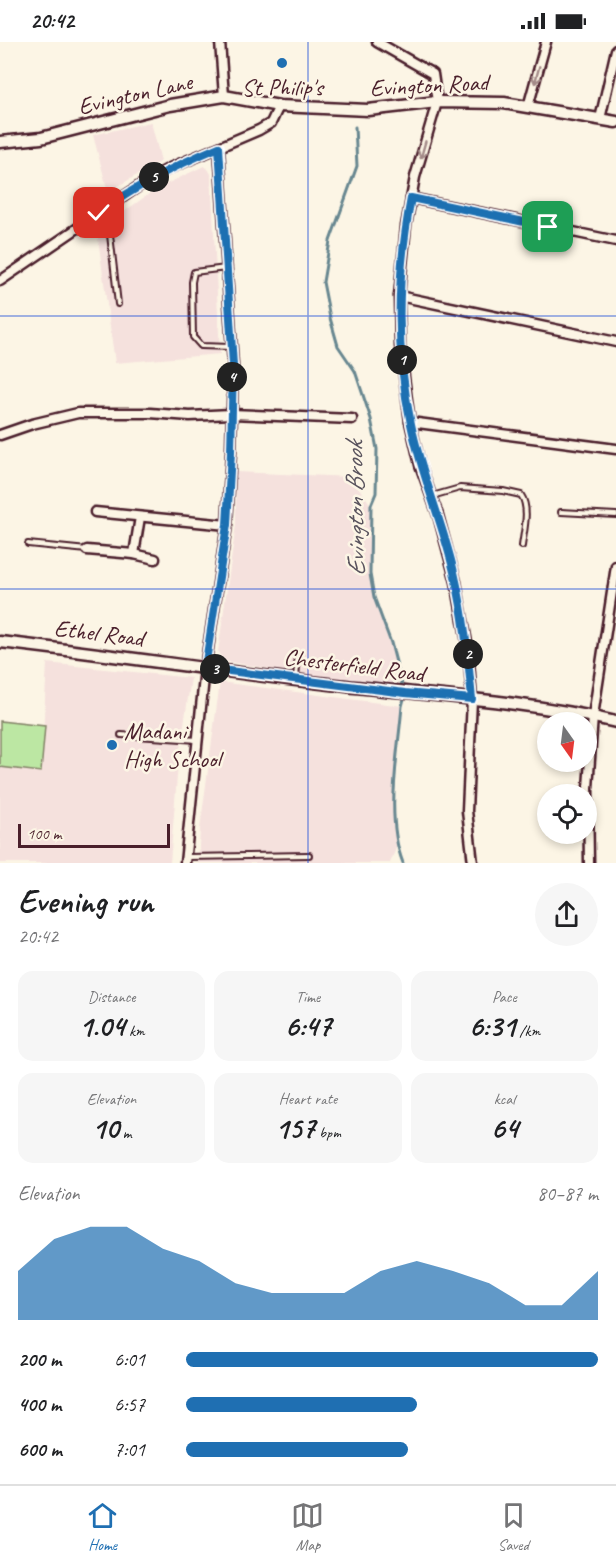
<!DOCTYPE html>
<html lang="en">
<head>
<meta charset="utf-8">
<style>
  :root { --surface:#fff; --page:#f6f6f6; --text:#202124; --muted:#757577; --line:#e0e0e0; --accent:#1f6fb2 }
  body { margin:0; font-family:Caveat,sans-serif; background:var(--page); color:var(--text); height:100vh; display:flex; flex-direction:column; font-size:22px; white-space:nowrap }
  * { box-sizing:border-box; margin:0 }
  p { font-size:20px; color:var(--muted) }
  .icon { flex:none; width:33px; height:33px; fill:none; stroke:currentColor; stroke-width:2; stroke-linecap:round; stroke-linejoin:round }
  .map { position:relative; height:821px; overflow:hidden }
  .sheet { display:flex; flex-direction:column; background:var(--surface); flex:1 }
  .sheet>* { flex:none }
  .needle { width:39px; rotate:166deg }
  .controls { position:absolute; left:537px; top:670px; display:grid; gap:12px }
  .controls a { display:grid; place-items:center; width:60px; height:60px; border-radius:50%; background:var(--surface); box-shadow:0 3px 9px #0003; font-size:30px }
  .scale { position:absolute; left:18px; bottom:15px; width:152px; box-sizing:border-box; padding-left:6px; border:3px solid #4a1f2b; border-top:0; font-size:16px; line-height:21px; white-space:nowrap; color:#4a1f2b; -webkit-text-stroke:4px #fcf5e5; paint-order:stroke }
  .pin { position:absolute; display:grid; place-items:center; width:51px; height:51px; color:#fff; margin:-26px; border-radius:12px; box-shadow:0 3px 9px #0006 }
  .km { position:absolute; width:30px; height:30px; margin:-15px; border-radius:50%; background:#222; color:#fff; font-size:16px; line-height:30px; text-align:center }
  .round { display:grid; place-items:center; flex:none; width:63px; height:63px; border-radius:32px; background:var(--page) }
  .head { display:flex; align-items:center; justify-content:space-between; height:102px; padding:0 18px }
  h1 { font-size:33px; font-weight:700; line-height:45px }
  .stats { display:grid; grid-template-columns:repeat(3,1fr); gap:9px; height:102px; padding:6px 18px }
  .stats div { display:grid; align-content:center; border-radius:15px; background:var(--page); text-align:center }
  .stats b { font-size:30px; font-weight:700 }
  .stats small { font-size:16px; font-weight:400 }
  .stats p { font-size:16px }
  .chart { height:168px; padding:12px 18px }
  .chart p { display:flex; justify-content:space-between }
  .chart svg { width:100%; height:108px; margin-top:6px; fill:var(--accent); opacity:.7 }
  ul { padding:0 18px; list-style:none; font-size:20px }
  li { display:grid; grid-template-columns:96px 72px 1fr; align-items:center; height:45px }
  li i { height:15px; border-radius:8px; background:var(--accent) }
  .status { display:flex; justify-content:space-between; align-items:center; height:42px; padding:0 30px; background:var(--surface); direction:ltr }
  .status svg { height:16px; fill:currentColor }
  .tabs { display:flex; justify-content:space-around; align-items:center; height:84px; border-top:2px solid var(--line); background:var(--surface); font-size:16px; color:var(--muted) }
  .tabs a { display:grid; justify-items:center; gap:3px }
  .tabs .current { color:var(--accent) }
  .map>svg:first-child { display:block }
  .built { fill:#f5e1dd }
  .green { fill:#bce7a3; stroke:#838367; stroke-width:1.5 }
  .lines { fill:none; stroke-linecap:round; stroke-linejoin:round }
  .stream { stroke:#678790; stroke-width:3 }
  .service-casing { stroke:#4a1f2b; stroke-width:8 }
  .minor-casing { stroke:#4a1f2b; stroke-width:13 }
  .tertiary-casing { stroke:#4a1f2b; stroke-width:15 }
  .service { stroke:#fcf5e5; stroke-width:4 }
  .minor { stroke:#fcf5e5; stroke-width:8 }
  .tertiary { stroke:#fcf5e5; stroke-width:10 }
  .oneway { stroke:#a38a88 }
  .route-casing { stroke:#fff; stroke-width:12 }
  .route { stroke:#1f6fb2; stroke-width:8 }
  .grid { fill:none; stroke:#1d4ed8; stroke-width:1.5; stroke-opacity:0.55 }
  .poi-dot { fill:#1f6fb2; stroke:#fcf5e5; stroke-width:2 }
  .labels { text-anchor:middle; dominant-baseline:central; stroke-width:5; stroke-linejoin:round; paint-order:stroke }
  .street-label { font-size:24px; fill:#4a1f2b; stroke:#fcf5e5 }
  .poi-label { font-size:24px; fill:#4a1f2b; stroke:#fcf5e5 }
  .water-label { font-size:26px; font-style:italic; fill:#59535d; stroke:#fcf5e5 }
</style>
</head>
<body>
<div class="status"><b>20:42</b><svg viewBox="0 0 49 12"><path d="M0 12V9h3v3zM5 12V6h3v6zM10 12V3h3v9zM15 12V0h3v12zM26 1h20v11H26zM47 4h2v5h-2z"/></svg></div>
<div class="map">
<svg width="616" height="821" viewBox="0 0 616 821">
  <rect width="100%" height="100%" fill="#fcf5e5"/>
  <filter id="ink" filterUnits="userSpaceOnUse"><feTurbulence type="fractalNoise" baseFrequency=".0167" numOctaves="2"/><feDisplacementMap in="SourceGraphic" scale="12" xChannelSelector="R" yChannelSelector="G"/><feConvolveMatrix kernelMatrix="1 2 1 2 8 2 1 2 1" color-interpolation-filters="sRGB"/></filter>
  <g filter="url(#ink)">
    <g class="built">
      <polygon points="151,80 161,119 108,150 93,93"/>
      <polygon points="204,124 208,127 211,132 220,312 115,321 97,189 156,147"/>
      <polygon points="236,430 351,435 371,463 370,532 374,555 399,629 398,644 308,633 223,619 218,610 236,483"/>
      <polygon points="47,621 191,636 178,722 170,821 0,821 0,725 41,729"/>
      <polygon points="220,640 402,664 393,777 397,804 390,821 198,821 200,787"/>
    </g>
    <polygon class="green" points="0,679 45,684 41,730 0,725"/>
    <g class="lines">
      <g class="stream">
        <polyline points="355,85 357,124 330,199 323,240 330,276 338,304 355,329 371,377 377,407 376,451 371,463 370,532 374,555 391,601 403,647"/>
        <path d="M403 821C385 775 398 713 402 664L405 653"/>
      </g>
      <g class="service-casing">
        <g id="service">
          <polyline points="100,172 109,184 118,262"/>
          <polyline points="226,226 194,230 192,240 193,295 201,304 231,305"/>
          <path d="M432 454 460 446 503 449 521 453C530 466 524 488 522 504"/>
          <polyline points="561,470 616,473"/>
          <polyline points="28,502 87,508"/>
          <polyline points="296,636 298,613"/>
          <polyline points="121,693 198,698"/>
          <polyline points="187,815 309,813"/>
        </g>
      </g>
      <g class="minor-casing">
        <g id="minor">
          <polyline points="220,0 224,54"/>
          <polyline points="377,0 433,32 437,60 415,135 406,184 399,254 400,304 410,380 420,423 438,473 456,540 468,606 472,657 467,769 473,821"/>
          <polyline points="528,65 546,0"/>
          <polyline points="600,77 616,8"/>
          <polyline points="411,156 616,199"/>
          <polyline points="0,239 148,138 170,126 259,88 271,81 279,64"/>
          <polyline points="399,254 616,300"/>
          <polyline points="410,380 616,407"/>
          <polyline points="0,393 32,382 78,371 150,371 190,374 231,372 352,377"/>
          <polyline points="95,470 227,483"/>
          <polyline points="87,508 134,512 155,517"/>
          <polyline points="134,512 140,475"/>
          <polyline points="185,821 205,626 227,483 231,410 233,323 219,106"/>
          <polyline points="589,821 588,746 593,674 616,524"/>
        </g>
      </g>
      <g class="tertiary-casing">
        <g id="tertiary">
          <polyline points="0,100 41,96 170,63 224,54 279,64 368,68 437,60 504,61 616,80"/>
          <path d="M0 600C116 613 231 631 346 644 436 654 528 659 616 680"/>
        </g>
      </g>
      <use href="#service" class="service"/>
      <use href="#minor" class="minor"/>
      <use href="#tertiary" class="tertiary"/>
    </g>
    <defs><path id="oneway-shaft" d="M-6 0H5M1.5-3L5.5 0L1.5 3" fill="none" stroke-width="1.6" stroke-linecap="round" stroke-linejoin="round" transform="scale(1.5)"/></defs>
    <g class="oneway">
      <use href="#oneway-shaft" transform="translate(537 33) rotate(105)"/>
      <use href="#oneway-shaft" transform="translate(423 108) rotate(106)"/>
    </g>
  </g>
  <g class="lines" filter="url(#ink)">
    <g class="route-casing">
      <path id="route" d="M99 171C137 143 176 123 219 105L233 323 231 410 227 483 205 626 405 651 472 657C468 617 465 578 456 539 445 486 422 436 411 382 395 308 397 230 411 156L548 185"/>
    </g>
    <use href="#route" class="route"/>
  </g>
  <path class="grid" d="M308 0V821M0 274H616M0 547H616"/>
  <g class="poi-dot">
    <circle cx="282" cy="21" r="6"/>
    <circle cx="112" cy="703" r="6"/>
  </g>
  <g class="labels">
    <g class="street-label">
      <text transform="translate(429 43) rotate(-3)">Evington Road</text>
      <text transform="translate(135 52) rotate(-13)">Evington Lane</text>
      <text transform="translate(99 591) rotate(7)">Ethel Road</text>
      <text transform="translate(354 623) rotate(7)">Chesterfield Road</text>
    </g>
    <g class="poi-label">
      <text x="282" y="45">St Philip's</text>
      <text x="124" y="689" text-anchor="start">Madani<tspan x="124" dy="28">High School</tspan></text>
    </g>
    <g class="water-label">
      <text transform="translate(355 467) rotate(-91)">Evington Brook</text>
    </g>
  </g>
</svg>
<div class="controls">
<a><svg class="needle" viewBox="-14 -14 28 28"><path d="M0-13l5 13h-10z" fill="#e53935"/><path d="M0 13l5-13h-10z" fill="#757577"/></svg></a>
<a><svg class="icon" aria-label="locate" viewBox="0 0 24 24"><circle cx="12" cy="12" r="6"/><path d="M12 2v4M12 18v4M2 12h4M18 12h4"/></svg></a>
</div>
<div class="scale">100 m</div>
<div class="pin" style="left:548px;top:185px;background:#1e9e55"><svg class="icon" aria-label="arrive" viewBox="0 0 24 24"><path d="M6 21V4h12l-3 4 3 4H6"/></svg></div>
<div class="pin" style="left:99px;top:171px;background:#d93025"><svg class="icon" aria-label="check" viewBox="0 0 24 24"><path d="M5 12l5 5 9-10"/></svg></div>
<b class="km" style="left:402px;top:318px">1</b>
<b class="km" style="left:468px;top:612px">2</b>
<b class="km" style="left:215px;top:627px">3</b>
<b class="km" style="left:232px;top:335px">4</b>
<b class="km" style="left:154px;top:135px">5</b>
</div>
<section class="sheet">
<div class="head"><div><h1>Evening run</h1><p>20:42</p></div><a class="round"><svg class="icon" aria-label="share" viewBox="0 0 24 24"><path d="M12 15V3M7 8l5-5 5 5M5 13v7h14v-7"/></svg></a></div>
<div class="stats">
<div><p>Distance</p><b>1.04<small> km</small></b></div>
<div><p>Time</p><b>6:47</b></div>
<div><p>Pace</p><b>6:31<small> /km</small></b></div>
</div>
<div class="stats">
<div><p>Elevation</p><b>10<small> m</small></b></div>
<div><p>Heart rate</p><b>157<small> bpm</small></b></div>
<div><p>kcal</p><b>64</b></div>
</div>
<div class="chart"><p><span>Elevation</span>80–87 m</p>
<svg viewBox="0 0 160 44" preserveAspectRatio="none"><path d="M0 44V24L10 11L20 6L30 6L40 15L50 20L60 29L70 33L80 33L90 33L100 24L110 20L120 24L130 29L140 38L150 38L160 24V44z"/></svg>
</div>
<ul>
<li><b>200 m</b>6:01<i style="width:100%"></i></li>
<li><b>400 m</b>6:57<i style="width:56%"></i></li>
<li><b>600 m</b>7:01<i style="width:54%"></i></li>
</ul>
</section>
<nav class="tabs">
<a class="current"><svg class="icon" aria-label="home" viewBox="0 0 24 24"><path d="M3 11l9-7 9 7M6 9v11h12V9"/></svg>Home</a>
<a><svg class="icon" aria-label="map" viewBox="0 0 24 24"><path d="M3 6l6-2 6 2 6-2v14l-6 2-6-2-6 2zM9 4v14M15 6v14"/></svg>Map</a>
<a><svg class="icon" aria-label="saved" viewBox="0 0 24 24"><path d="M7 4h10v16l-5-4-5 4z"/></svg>Saved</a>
</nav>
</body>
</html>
